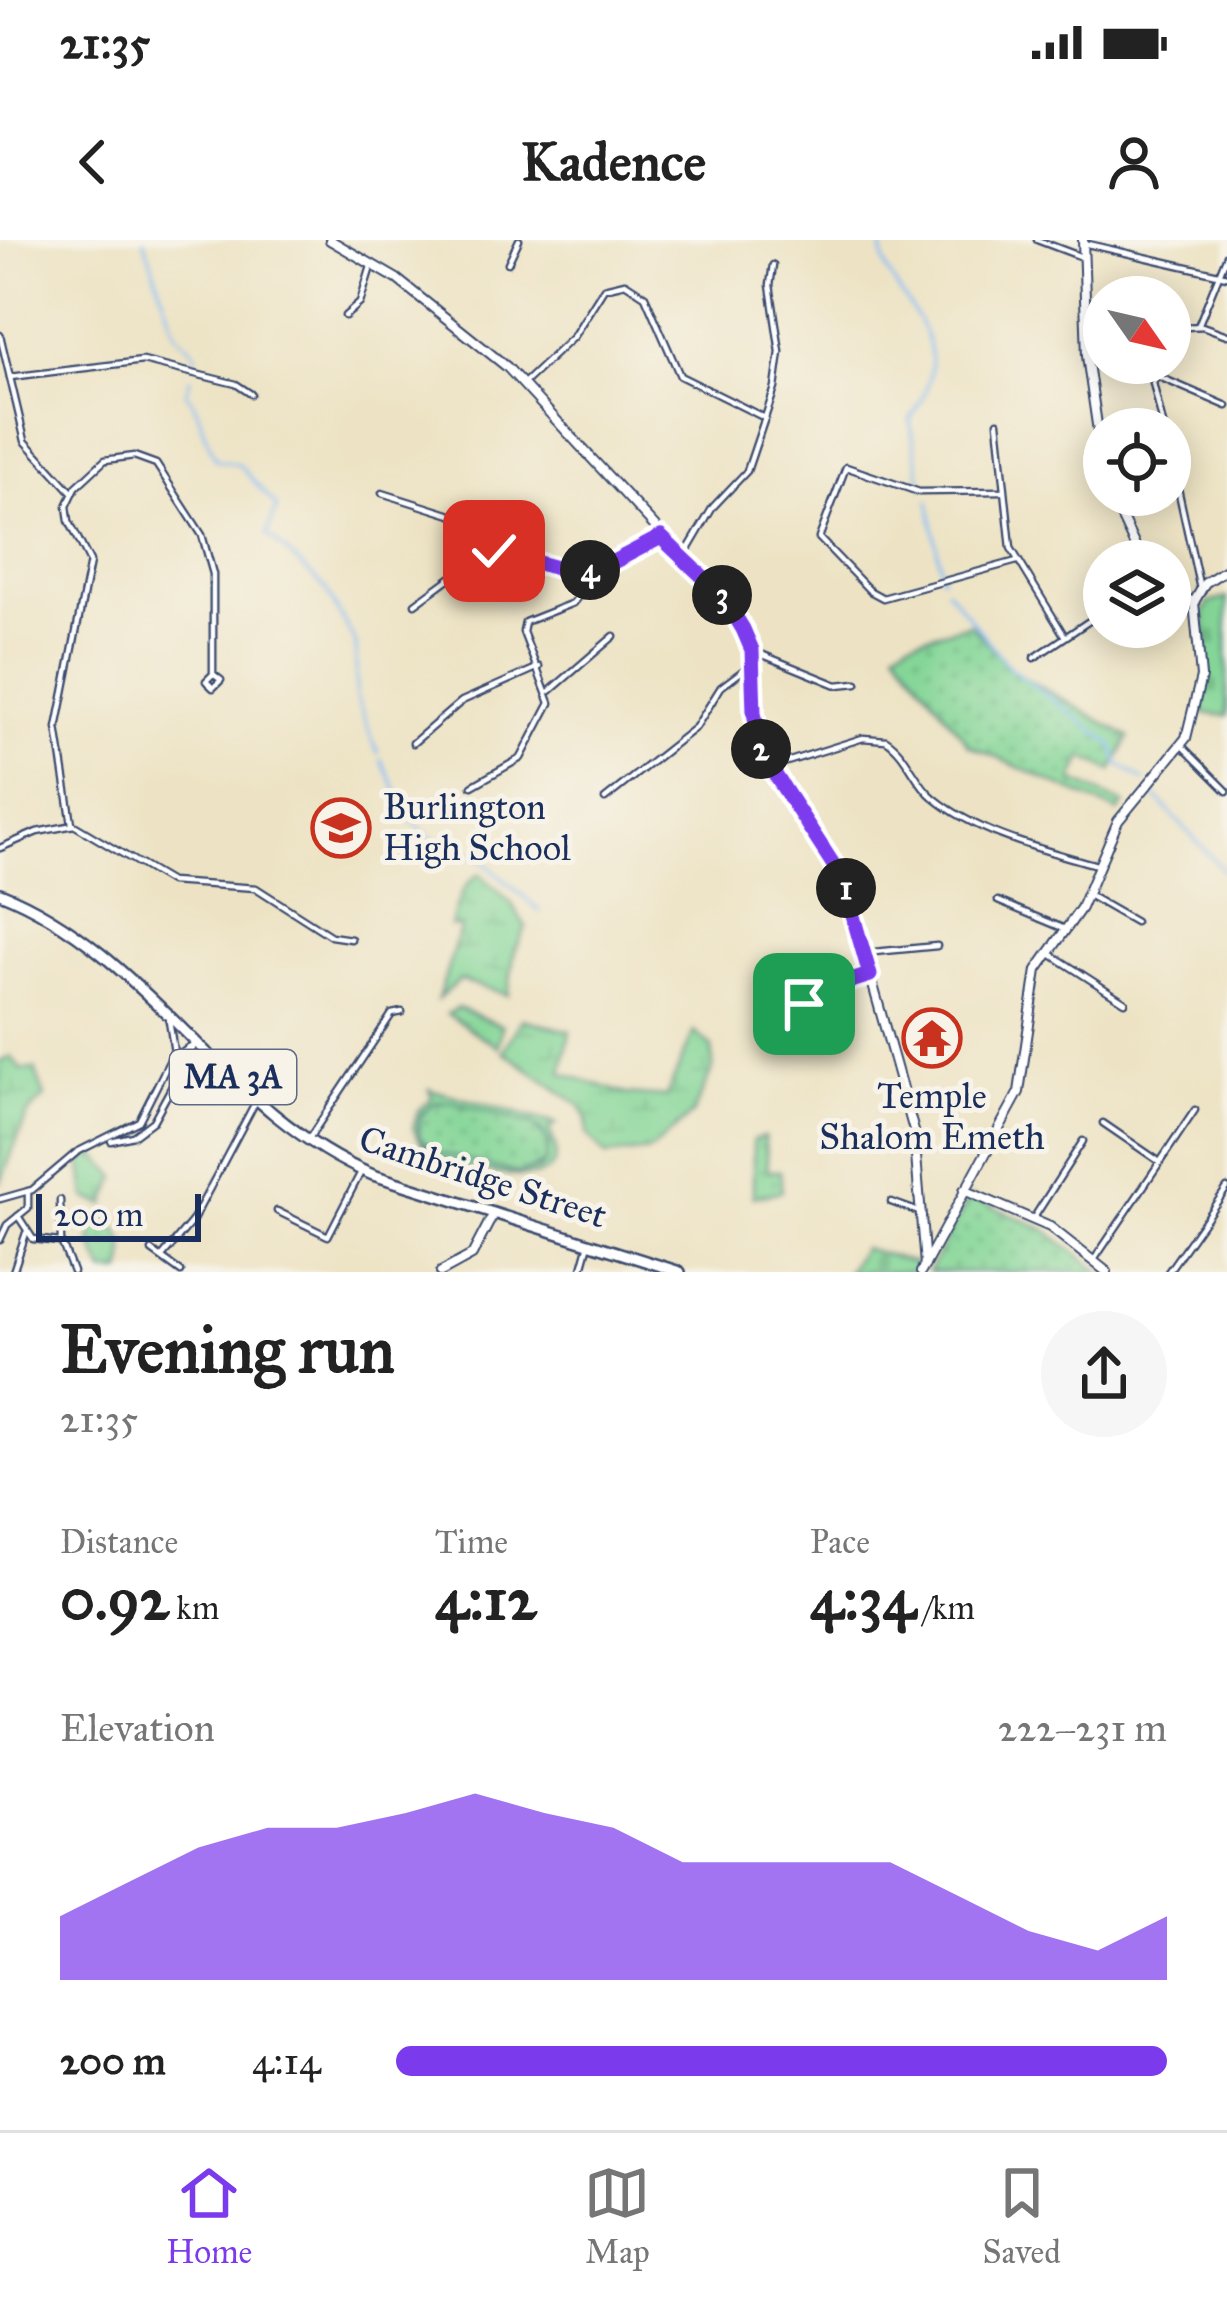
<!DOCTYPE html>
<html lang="en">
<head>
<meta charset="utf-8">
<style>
  :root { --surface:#fff; --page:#f6f6f6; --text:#222; --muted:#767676; --line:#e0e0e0; --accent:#7c3aed }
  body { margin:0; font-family:"IM FELL Great Primer",serif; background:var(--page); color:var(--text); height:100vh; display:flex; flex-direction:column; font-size:45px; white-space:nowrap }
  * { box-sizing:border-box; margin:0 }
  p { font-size:39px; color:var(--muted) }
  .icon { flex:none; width:66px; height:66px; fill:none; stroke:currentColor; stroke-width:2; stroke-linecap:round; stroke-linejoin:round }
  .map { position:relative; height:1032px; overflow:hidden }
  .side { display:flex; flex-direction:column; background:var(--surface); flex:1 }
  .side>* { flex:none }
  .needle { width:78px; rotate:124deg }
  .fabs { position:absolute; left:1083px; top:36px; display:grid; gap:24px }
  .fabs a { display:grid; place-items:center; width:108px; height:108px; border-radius:50%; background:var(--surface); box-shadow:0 6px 30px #0003; font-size:60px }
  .scale { position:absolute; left:36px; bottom:30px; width:165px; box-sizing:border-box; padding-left:12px; border:6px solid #1b2f5e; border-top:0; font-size:33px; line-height:42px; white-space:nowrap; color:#1b2f5e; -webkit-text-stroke:9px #f7f3e8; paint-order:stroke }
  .pin { position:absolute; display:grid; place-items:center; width:102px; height:102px; color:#fff; margin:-51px; border-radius:24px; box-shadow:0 6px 18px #0006 }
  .km { position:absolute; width:60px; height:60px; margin:-30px; border-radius:50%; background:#222; color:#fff; font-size:33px; line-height:60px; text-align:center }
  .round { display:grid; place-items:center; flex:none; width:126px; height:126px; border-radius:63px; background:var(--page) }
  .headline { display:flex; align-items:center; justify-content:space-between; height:204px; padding:0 60px }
  h1 { font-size:66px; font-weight:700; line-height:90px }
  .figures { display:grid; grid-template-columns:repeat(3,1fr); gap:18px; height:204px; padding:12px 60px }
  .figures div { display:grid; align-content:center }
  .figures b { font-size:60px; font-weight:700 }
  .figures small { font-size:33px; font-weight:400 }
  .figures p { font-size:33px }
  .chart { height:336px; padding:24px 60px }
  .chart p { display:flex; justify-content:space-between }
  .chart svg { width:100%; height:216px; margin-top:12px; fill:var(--accent); opacity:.7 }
  ul { padding:0 60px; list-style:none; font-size:39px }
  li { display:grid; grid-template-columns:192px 144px 1fr; align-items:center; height:90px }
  li i { height:30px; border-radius:15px; background:var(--accent) }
  .status { display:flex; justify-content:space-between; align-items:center; height:84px; padding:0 60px; background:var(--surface); direction:ltr }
  .status svg { height:33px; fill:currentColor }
  header { display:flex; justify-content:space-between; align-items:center; height:156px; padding:0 60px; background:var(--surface); font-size:54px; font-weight:700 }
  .dock { display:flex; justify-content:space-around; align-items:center; height:168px; border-top:3px solid var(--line); background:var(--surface); font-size:33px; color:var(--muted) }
  .dock a { display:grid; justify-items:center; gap:6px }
  .dock .active { color:var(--accent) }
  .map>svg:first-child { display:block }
  .green { fill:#84d697; stroke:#50827a; stroke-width:3; fill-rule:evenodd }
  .wetland { fill:url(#wetland-marsh); stroke:#50827a; stroke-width:3 }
  .cemetery { fill:url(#cemetery-stones); stroke:#50827a; stroke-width:3 }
  .park { fill:url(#park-dots); stroke:#50827a; stroke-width:3 }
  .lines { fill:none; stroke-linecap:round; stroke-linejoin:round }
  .stream { stroke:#82bcf3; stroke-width:3 }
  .street-casing { stroke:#3a4a6d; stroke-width:9 }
  .secondary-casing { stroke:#3a4a6d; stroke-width:12 }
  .primary-casing { stroke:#3a4a6d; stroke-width:14 }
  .street { stroke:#fff; stroke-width:4.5 }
  .secondary { stroke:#fff; stroke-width:8 }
  .primary { stroke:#fff; stroke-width:9 }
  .route-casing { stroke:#fff; stroke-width:24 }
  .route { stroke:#7c3aed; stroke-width:15 }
  .labels { text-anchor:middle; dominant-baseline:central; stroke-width:10; stroke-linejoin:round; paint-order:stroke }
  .shield { fill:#f7f3e8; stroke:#5d6a87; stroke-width:3 }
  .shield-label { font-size:33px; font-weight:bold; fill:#1b2f5e }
  .poi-label { font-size:36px; fill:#1b2f5e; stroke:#f7f3e8; text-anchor:start }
  .street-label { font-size:36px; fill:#1b2f5e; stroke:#f7f3e8 }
</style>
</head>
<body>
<div class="status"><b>21:35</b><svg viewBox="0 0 49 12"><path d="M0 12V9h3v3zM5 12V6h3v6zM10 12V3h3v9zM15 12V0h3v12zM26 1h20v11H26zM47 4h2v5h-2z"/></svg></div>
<header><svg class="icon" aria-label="back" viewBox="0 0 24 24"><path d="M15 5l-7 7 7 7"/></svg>Kadence<svg class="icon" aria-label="person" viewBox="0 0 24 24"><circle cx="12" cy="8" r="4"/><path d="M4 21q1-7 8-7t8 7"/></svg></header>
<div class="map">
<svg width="1227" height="1032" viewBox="0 0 1227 1032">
  <defs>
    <pattern id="wetland-marsh" width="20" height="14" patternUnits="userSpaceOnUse" patternTransform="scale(3)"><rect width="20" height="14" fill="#84d697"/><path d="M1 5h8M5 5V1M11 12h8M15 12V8" fill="none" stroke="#71b885"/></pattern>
    <pattern id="cemetery-stones" width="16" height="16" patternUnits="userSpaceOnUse" patternTransform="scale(3)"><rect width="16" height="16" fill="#84d697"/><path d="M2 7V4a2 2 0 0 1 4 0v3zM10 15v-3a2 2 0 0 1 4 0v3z" fill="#71b885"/></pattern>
    <pattern id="park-dots" width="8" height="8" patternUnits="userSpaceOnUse" patternTransform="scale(3)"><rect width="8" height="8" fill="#84d697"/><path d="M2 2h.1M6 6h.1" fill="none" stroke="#71b885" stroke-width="1.8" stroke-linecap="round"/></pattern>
  </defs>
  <rect width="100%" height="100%" fill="#f7f3e8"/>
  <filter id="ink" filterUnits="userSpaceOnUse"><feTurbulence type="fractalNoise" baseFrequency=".00833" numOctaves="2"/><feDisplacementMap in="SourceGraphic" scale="24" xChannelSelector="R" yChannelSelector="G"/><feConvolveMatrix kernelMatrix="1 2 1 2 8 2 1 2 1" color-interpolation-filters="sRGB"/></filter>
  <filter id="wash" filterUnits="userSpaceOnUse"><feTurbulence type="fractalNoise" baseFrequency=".004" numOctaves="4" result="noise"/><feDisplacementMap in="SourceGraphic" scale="48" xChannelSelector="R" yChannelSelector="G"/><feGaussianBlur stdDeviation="2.7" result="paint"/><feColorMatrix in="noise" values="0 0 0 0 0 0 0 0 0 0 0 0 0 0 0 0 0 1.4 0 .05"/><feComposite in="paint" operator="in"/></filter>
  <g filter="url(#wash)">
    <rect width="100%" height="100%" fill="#ede3c4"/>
    <path class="green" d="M429 849 556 884 549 890C587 969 458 925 429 915L413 888 418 871 432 858ZM438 862 539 888 549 903 541 928 517 934 428 907 418 888 422 874Z"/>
    <g class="wetland">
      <path d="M480 634 511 663 526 687 514 714 508 755 460 740 438 759 461 686H451C455 667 463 642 480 634Z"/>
      <polygon points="458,768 502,786 498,807 447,774"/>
      <polygon points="522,779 570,791 562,833 626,854 666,857 694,792 712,807 713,828 693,873 650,911 606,916 587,895 587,878 579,865 503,811"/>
      <polygon points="11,817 22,830 35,829 45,857 27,875 0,944 0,822"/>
      <polygon points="96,915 117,937 105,965 86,958 81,919"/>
      <path d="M96 979C123 982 130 1009 122 1032H104L91 1002Z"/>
    </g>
    <g class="cemetery">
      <polygon points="1227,358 1227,476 1202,473 1208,434 1204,372 1209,363"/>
      <polygon points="863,1008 918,1024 914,1032 847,1032"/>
    </g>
    <g class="park">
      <polygon points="970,384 1014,432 1129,497 1112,531 1083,517 1073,540 1124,564 1118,572 969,505 896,409 910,400"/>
      <polygon points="450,862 534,885 549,903 545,923 520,934 436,912 419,896 420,877 433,864"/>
      <polygon points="764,897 768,931 780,931 782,951 753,957 753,900"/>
      <polygon points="970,957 1043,988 1101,1032 928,1032"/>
    </g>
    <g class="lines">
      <g class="stream">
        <polyline points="144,0 176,94 196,113 194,125"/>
        <path d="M883 0C872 55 973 89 910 180L922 247"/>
        <path d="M190 139 186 153C201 168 204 200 217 220L239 225 277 267 267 294 325 348 356 404V457L378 513"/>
        <polyline points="929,261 942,337"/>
        <polyline points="946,348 1008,426 1112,504 1119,524 1144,541"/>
        <polyline points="381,519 411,579 430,598 481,619 540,671"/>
        <polyline points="1152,553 1227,634"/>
      </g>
    </g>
  </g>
  <g filter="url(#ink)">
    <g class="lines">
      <g class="street-casing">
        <g id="street">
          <polyline points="1037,0 1082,17"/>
          <polyline points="1083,3 1227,36"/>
          <polyline points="508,23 519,0"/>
          <polyline points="345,76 360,63 372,23"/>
          <polyline points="1198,86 1227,15"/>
          <polyline points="1170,88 1202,86 1227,95"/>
          <polyline points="0,95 25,201 72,252"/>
          <polyline points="1086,96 1104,94"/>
          <polyline points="10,137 143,121 236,144 251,154"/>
          <polyline points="523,144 573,97 604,48 625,43 645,56 680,136 765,178"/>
          <polyline points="998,182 1011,308 1064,395"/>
          <polyline points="1164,189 1153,143 1157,136 1227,166"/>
          <polyline points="1170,212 1200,349"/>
          <polyline points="1004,251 919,252 846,227 819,298 870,351 883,358 1017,321"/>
          <polyline points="382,253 461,278 491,308 508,317 596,330"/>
          <polyline points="683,318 713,267 747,231 775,148 780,112 770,45 773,25"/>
          <polyline points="415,364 491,308"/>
          <polyline points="751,410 837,445 857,443"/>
          <polyline points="1034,418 1104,371"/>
          <polyline points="550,451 614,396"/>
          <polyline points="413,503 462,461 539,427"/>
          <polyline points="1182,506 1227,551"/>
          <path d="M774 526 863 498 886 500C908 514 914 542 934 558 979 595 1045 610 1100 626"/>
          <polyline points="472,546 521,518 550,463 523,392 525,382 573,363 603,326 661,297"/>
          <polyline points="605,559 696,487 721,447 753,423"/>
          <polyline points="72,584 57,488 90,322 69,281 67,266 76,247 105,220 134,216 156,224 202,295 213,334 213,434 221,440 213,448 206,441 213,434"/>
          <polyline points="0,608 37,592 74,585 170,642 256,648 331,696 351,699"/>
          <polyline points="1088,655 1135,682"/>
          <polyline points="998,661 1065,689"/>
          <polyline points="864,713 937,706"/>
          <polyline points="1049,713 1125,762"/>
          <polyline points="804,764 816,752 870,735"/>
          <polyline points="173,820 196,802"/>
          <polyline points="1103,883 1157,920"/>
          <polyline points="308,900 392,774 402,772"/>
          <polyline points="111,901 133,896 153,881 196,802"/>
          <polyline points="0,959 32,950 77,912 139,881 174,812 169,781"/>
          <polyline points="60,960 61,1001 73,1032"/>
          <polyline points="891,962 919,972"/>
          <polyline points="277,971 328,996 362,930"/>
          <polyline points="18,976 33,999 59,1002"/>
          <polyline points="1033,979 1083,901"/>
          <polyline points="0,1000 7,985 28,968 28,951"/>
          <polyline points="152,1011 181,1032"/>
          <polyline points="162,1017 193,980 257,859"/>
          <polyline points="1094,1020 1195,870"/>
          <polyline points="13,1032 26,993"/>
          <polyline points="581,1032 588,1007"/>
          <polyline points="1168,1032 1227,948"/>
        </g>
      </g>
      <g class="secondary-casing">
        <g id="secondary">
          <polyline points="330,0 397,39 507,127 733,371 751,410 754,473 763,516 824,605 848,656 914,891 925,1025"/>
          <polyline points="1083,0 1087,116 1104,233"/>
          <polyline points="1111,255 1142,321"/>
          <polyline points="1170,352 1194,362"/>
          <polyline points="964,950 1050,987 1107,1032"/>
          <polyline points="441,1032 472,1015 494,973"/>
          <polyline points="921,1032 1019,852 1037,730 1081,668 1118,581 1186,498 1201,437 1194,362 1205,343 1227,329"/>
        </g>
      </g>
      <g class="primary-casing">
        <path id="primary" d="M0 653C149 712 225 874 373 935L680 1032"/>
      </g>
      <use href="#street" class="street"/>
      <use href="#secondary" class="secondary"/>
      <use href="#primary" class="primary"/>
    </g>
  </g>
  <g class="lines" filter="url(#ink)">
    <g class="route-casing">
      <polyline id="route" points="494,311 557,328 598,330 661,297 723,356 743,389 752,410 754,473 763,516 842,638 870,735 816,752 804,764"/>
    </g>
    <use href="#route" class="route"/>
  </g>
  <defs>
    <g id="school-ring" transform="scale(3)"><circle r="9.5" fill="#f7f3e8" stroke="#c8321e" stroke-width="1.5"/><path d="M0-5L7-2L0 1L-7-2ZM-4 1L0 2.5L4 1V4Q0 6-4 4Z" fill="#c8321e"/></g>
    <g id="temple-ring" transform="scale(3)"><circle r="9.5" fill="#f7f3e8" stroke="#c8321e" stroke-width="1.5"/><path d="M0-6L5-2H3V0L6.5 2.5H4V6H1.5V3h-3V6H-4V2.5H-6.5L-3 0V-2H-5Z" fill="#c8321e"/></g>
  </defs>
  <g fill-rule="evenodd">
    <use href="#school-ring" x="341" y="588"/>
    <use href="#temple-ring" x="932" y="798"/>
  </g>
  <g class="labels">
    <rect class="shield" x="170" y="810" width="126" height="54" rx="9"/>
    <g class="shield-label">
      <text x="233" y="837">MA 3A</text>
    </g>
    <g class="poi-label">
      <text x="383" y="567">Burlington<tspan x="383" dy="41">High School</tspan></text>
      <text x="932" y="856" text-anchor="middle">Temple<tspan x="932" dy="41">Shalom Emeth</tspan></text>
    </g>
    <g class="street-label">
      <text transform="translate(483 937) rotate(18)">Cambridge Street</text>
    </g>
  </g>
</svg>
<div class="fabs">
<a><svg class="needle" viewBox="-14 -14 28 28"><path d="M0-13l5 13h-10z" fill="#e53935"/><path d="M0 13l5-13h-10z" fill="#767676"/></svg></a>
<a><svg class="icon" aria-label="locate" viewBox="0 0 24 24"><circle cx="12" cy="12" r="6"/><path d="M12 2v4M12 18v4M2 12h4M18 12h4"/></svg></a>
<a><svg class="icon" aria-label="layers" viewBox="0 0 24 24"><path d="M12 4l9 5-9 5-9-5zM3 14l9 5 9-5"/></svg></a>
</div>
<div class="scale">200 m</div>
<div class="pin" style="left:804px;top:764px;background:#1e9e55"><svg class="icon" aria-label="arrive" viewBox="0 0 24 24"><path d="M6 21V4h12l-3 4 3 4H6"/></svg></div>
<div class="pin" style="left:494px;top:311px;background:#d93025"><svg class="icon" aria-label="check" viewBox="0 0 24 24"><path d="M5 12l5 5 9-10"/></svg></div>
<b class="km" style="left:846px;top:648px">1</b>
<b class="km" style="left:761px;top:509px">2</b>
<b class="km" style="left:722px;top:355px">3</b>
<b class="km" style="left:590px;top:330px">4</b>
</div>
<section class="side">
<div class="headline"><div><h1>Evening run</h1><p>21:35</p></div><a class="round"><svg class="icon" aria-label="share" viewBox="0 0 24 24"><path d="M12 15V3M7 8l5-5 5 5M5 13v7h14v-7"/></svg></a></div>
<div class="figures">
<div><p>Distance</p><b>0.92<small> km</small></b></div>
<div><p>Time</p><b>4:12</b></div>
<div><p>Pace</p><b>4:34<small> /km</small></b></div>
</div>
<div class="chart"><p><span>Elevation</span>222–231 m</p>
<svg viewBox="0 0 160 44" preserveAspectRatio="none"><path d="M0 44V31L10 24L20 17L30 13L40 13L50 10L60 6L70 10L80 13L90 20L100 20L110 20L120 20L130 27L140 34L150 38L160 31V44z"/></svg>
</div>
<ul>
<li><b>200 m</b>4:14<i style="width:100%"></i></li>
</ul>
</section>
<nav class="dock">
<a class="active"><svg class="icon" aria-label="home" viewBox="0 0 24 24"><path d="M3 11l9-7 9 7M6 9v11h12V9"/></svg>Home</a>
<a><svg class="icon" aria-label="map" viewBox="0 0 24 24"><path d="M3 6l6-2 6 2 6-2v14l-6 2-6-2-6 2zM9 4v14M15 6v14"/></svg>Map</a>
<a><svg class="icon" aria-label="saved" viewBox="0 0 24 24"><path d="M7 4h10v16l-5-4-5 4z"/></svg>Saved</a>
</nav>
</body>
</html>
